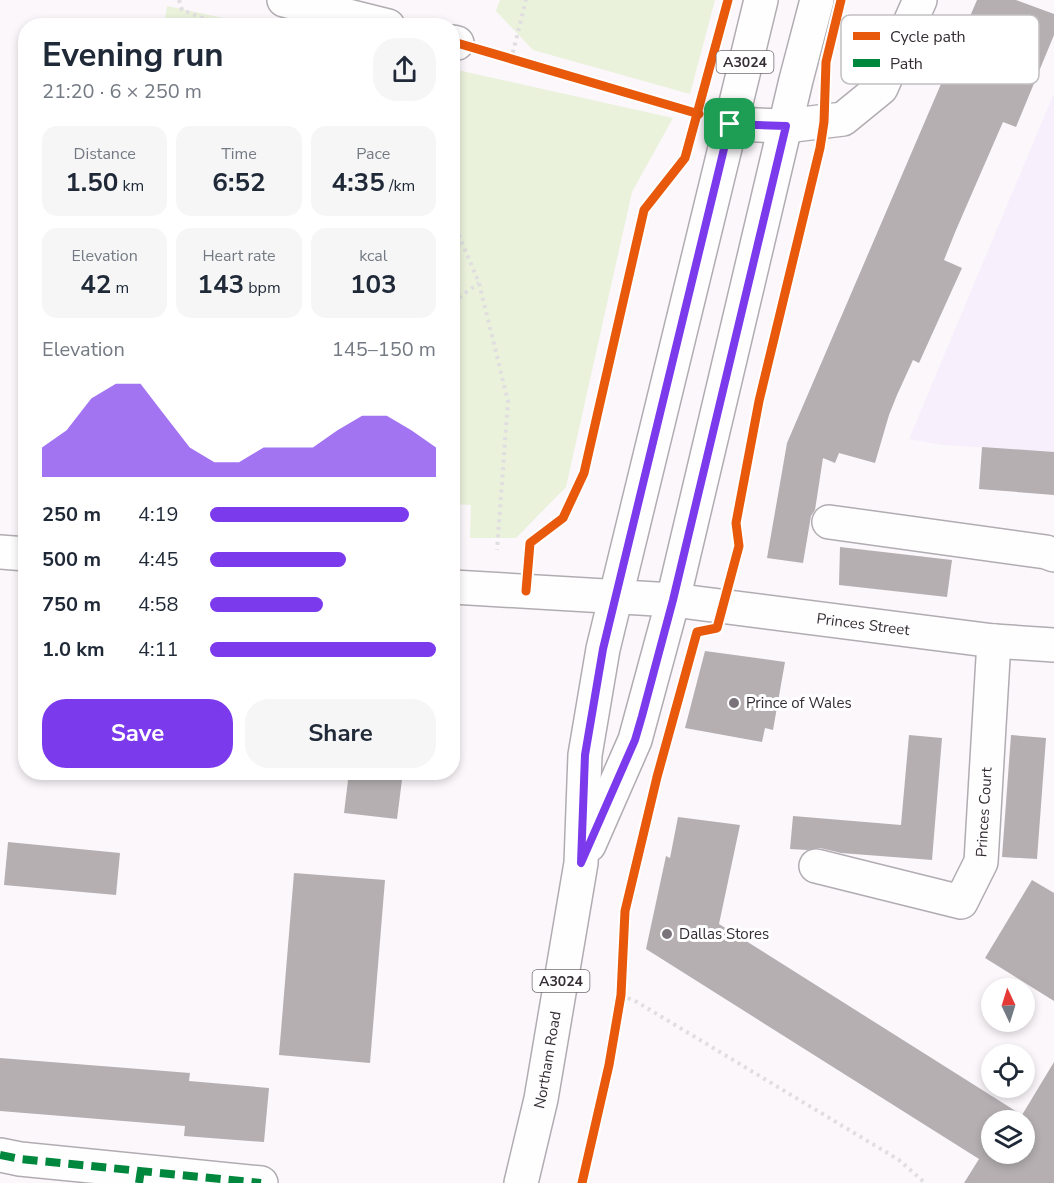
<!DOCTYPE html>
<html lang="en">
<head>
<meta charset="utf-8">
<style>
  :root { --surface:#fff; --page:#f6f6f7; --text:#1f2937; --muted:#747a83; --accent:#7c3aed }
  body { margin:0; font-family:"Nunito Sans",sans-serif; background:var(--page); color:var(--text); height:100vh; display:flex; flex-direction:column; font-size:22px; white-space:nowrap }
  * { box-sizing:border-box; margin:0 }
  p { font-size:20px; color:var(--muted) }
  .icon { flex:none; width:33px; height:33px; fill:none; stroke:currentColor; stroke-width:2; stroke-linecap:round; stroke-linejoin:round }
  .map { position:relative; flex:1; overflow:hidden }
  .details { position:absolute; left:18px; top:18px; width:442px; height:762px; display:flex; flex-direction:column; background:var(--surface); border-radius:24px; box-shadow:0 3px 9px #0003 }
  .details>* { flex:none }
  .needle { width:39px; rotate:356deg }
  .buttons { position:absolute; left:981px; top:978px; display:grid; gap:12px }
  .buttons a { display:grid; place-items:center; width:54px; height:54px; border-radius:50%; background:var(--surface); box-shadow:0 3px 9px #0003; font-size:30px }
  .pin { position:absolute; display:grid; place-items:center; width:51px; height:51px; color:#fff; margin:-26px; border-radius:12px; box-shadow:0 3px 9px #0006 }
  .round { display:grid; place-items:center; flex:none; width:63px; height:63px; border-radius:24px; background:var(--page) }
  .head { display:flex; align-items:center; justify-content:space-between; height:102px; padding:0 24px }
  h1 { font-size:33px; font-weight:700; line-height:45px }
  .metrics { display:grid; grid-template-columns:repeat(3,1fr); gap:9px; height:102px; padding:6px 24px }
  .metrics div { display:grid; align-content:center; border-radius:15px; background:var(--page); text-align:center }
  .metrics b { font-size:26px; font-weight:700 }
  .metrics small { font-size:16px; font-weight:400 }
  .metrics p { font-size:16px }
  .chart { height:168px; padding:12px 24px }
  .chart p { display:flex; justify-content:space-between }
  .chart svg { width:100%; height:108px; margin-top:6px; fill:var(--accent); opacity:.7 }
  .cta { display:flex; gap:12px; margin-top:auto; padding:12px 24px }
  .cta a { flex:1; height:69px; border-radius:24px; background:var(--accent); color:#fff; font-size:24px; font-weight:700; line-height:69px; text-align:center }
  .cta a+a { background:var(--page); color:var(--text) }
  ul { padding:0 24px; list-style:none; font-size:20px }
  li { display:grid; grid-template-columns:96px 72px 1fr; align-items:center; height:45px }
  li i { height:15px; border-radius:8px; background:var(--accent) }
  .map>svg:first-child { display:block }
  .industrial { fill:#f8effd }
  .green { fill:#eaf2db }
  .building { fill:#b5afb2; fill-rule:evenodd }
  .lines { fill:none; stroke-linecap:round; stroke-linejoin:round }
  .minor-casing { stroke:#b1acb1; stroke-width:36 }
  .major-casing { stroke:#b1acb1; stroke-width:36 }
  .path { stroke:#e0dee0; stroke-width:4; stroke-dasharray:3 4.5; stroke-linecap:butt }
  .minor { stroke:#fefefe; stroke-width:33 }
  .major { stroke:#fefefe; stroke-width:33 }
  .quiet { stroke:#00873e; stroke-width:8; stroke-dasharray:15 8; stroke-linecap:butt }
  .cycleway-casing { stroke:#fff; stroke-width:13 }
  .cycleway { stroke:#e8590c; stroke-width:9 }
  .route-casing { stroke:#fff; stroke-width:12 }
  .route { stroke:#7c3aed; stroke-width:8 }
  .poi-dot { fill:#7a747a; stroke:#fff; stroke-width:2 }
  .labels { text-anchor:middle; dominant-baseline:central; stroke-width:6; stroke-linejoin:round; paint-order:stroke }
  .shield { fill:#fff; stroke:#716c71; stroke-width:1.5 }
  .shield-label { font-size:14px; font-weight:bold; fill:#342d34 }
  .street-label { font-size:15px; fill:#342d34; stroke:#fff }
  .poi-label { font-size:15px; fill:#342d34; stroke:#fff; text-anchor:start }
  .key { fill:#fff; stroke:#c2c0c2; stroke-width:1.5 }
  .key-label { font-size:16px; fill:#342d34 }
</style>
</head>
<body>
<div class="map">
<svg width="1054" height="1183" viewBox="0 0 1054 1183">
  <rect width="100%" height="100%" fill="#fbf7fb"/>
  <polygon class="industrial" points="1054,93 1054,452 942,445 909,439"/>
  <g class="green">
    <polygon points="500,0 715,0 690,94 533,50 496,11"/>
    <polygon points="167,6 256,25 164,25"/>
    <polygon points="453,69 673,118 632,192 566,487 516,538 470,538 471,505 453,504"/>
  </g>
  <g class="building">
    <polygon points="977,0 1016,0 1054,14 1054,35 1016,127 1003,122 956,230 944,260 962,268 919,363 913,360 897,395 889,415 875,463 839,453 835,463 823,458 815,510 811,516 803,563 767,558 787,443"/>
    <polygon points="982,447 1054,452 1054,495 979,489"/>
    <polygon points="840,547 952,560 947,597 839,585"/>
    <polygon points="705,651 785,662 773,730 765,728 762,742 685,728"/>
    <polygon points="909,735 942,738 932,860 841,853 820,848 807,850 790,849 793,816 901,825"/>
    <polygon points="1011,735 1046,738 1037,859 1002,857"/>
    <polygon points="349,772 403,772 397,819 344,813"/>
    <path d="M678 817 740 825 719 924 1022 1115 1054 1062V1183H964L979 1159 646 949 666 856 670 858ZM992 1120H1024V1154H992Z"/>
    <polygon points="8,842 120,853 116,895 4,885"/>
    <polygon points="294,873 385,880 370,1063 279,1055"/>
    <polygon points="1032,880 1054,893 1054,1001 985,958"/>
    <polygon points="0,1058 190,1073 189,1081 269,1088 264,1142 184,1136 185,1126 0,1111"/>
  </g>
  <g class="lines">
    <g class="minor-casing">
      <g id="minor">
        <polyline points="284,0 388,26"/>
        <polyline points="453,42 457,43"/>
        <polyline points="730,124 786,126 843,119 881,88 920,0"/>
        <polyline points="829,522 1046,552 1054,555"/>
        <polyline points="0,552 26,554"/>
        <path id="s1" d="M453 587 673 600 994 641 1054 645"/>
        <path id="s2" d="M816 866 961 902 981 862 994 641"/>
        <polyline points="0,1155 20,1159 261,1183"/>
      </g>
    </g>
    <g class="major-casing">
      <g id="major">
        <polyline points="589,845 635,740 673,600 796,80 817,0"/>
        <path id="s3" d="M521 1183 541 1099 581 863 585 755 603 649 761 0"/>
      </g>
    </g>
    <g class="path">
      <polyline points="179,0 182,10 223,26"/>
      <polyline points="511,60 526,0"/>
      <polyline points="453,221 479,283 508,401 497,550"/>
      <polyline points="453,302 479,283"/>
      <polyline points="621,995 637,1002 899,1160 925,1183"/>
    </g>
    <use href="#minor" class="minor"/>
    <use href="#major" class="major"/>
    <g class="quiet">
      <polyline points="0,1155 20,1159 261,1183"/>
      <polyline points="139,1183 141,1170"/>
    </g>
    <g class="cycleway-casing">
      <g id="cycleway">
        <polyline points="457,43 699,114"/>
        <polyline points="526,591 530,543 563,518 584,473 644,210 685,158 728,0"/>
        <polyline points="582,1183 609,1065 621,995 625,911 657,777 697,632 717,628 739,546 736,523 759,401 820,148 824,122 826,62 841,0"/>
      </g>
    </g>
    <use href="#cycleway" class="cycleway"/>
  </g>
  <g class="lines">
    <g class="route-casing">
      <polygon id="route" points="730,124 786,126 673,600 642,716 635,740 581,863 585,755 603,649"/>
    </g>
    <use href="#route" class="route"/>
  </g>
  <g class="poi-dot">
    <circle cx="734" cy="703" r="6"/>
    <circle cx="667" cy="934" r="6"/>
  </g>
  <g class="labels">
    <g class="shield">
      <rect x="716.5" y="51" width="57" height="22" rx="4.5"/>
      <rect x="532.5" y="970" width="57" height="22" rx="4.5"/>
    </g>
    <g class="shield-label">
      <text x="745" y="62">A3024</text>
      <text x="561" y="981">A3024</text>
    </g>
    <g class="street-label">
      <text stroke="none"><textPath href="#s1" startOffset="412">Princes Street</textPath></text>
      <text stroke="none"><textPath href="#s2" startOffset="244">Princes Court</textPath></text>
      <text stroke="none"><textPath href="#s3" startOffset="126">Northam Road</textPath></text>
    </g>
    <g class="poi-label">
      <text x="746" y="703">Prince of Wales</text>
      <text x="679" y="934">Dallas Stores</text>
    </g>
  </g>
  <rect x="841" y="15" width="198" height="69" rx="9" class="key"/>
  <rect x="853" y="32" width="27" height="8" fill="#e8590c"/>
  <rect x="853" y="59" width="27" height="8" fill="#00873e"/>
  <g class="key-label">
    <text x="890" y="42">Cycle path</text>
    <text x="890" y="69">Path</text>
  </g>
</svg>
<div class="buttons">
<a><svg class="needle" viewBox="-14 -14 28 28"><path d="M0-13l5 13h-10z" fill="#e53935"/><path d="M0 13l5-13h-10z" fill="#747a83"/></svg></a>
<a><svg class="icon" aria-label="locate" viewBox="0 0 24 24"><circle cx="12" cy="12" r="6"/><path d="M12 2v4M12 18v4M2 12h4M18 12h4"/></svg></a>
<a><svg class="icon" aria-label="layers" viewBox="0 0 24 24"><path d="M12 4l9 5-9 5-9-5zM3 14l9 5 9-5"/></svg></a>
</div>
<div class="pin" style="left:730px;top:124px;background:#1e9e55"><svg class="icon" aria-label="arrive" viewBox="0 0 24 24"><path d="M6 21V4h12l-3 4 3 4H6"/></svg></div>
<section class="details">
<div class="head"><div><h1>Evening run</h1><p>21:20 · 6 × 250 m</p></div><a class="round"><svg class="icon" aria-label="share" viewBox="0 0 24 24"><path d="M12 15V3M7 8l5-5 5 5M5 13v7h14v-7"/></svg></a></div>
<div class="metrics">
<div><p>Distance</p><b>1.50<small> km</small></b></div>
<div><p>Time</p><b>6:52</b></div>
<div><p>Pace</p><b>4:35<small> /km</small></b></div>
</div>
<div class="metrics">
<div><p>Elevation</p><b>42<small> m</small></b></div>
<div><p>Heart rate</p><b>143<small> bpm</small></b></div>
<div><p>kcal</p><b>103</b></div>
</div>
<div class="chart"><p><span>Elevation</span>145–150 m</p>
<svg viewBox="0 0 160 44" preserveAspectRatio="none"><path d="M0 44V32L10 25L20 12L30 6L40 6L50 19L60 32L70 38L80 38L90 32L100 32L110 32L120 25L130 19L140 19L150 25L160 32V44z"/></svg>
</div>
<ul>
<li><b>250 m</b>4:19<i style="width:88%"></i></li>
<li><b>500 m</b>4:45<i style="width:60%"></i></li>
<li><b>750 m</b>4:58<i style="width:50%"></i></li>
<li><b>1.0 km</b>4:11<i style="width:100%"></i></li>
</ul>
<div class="cta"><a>Save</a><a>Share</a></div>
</section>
</div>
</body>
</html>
